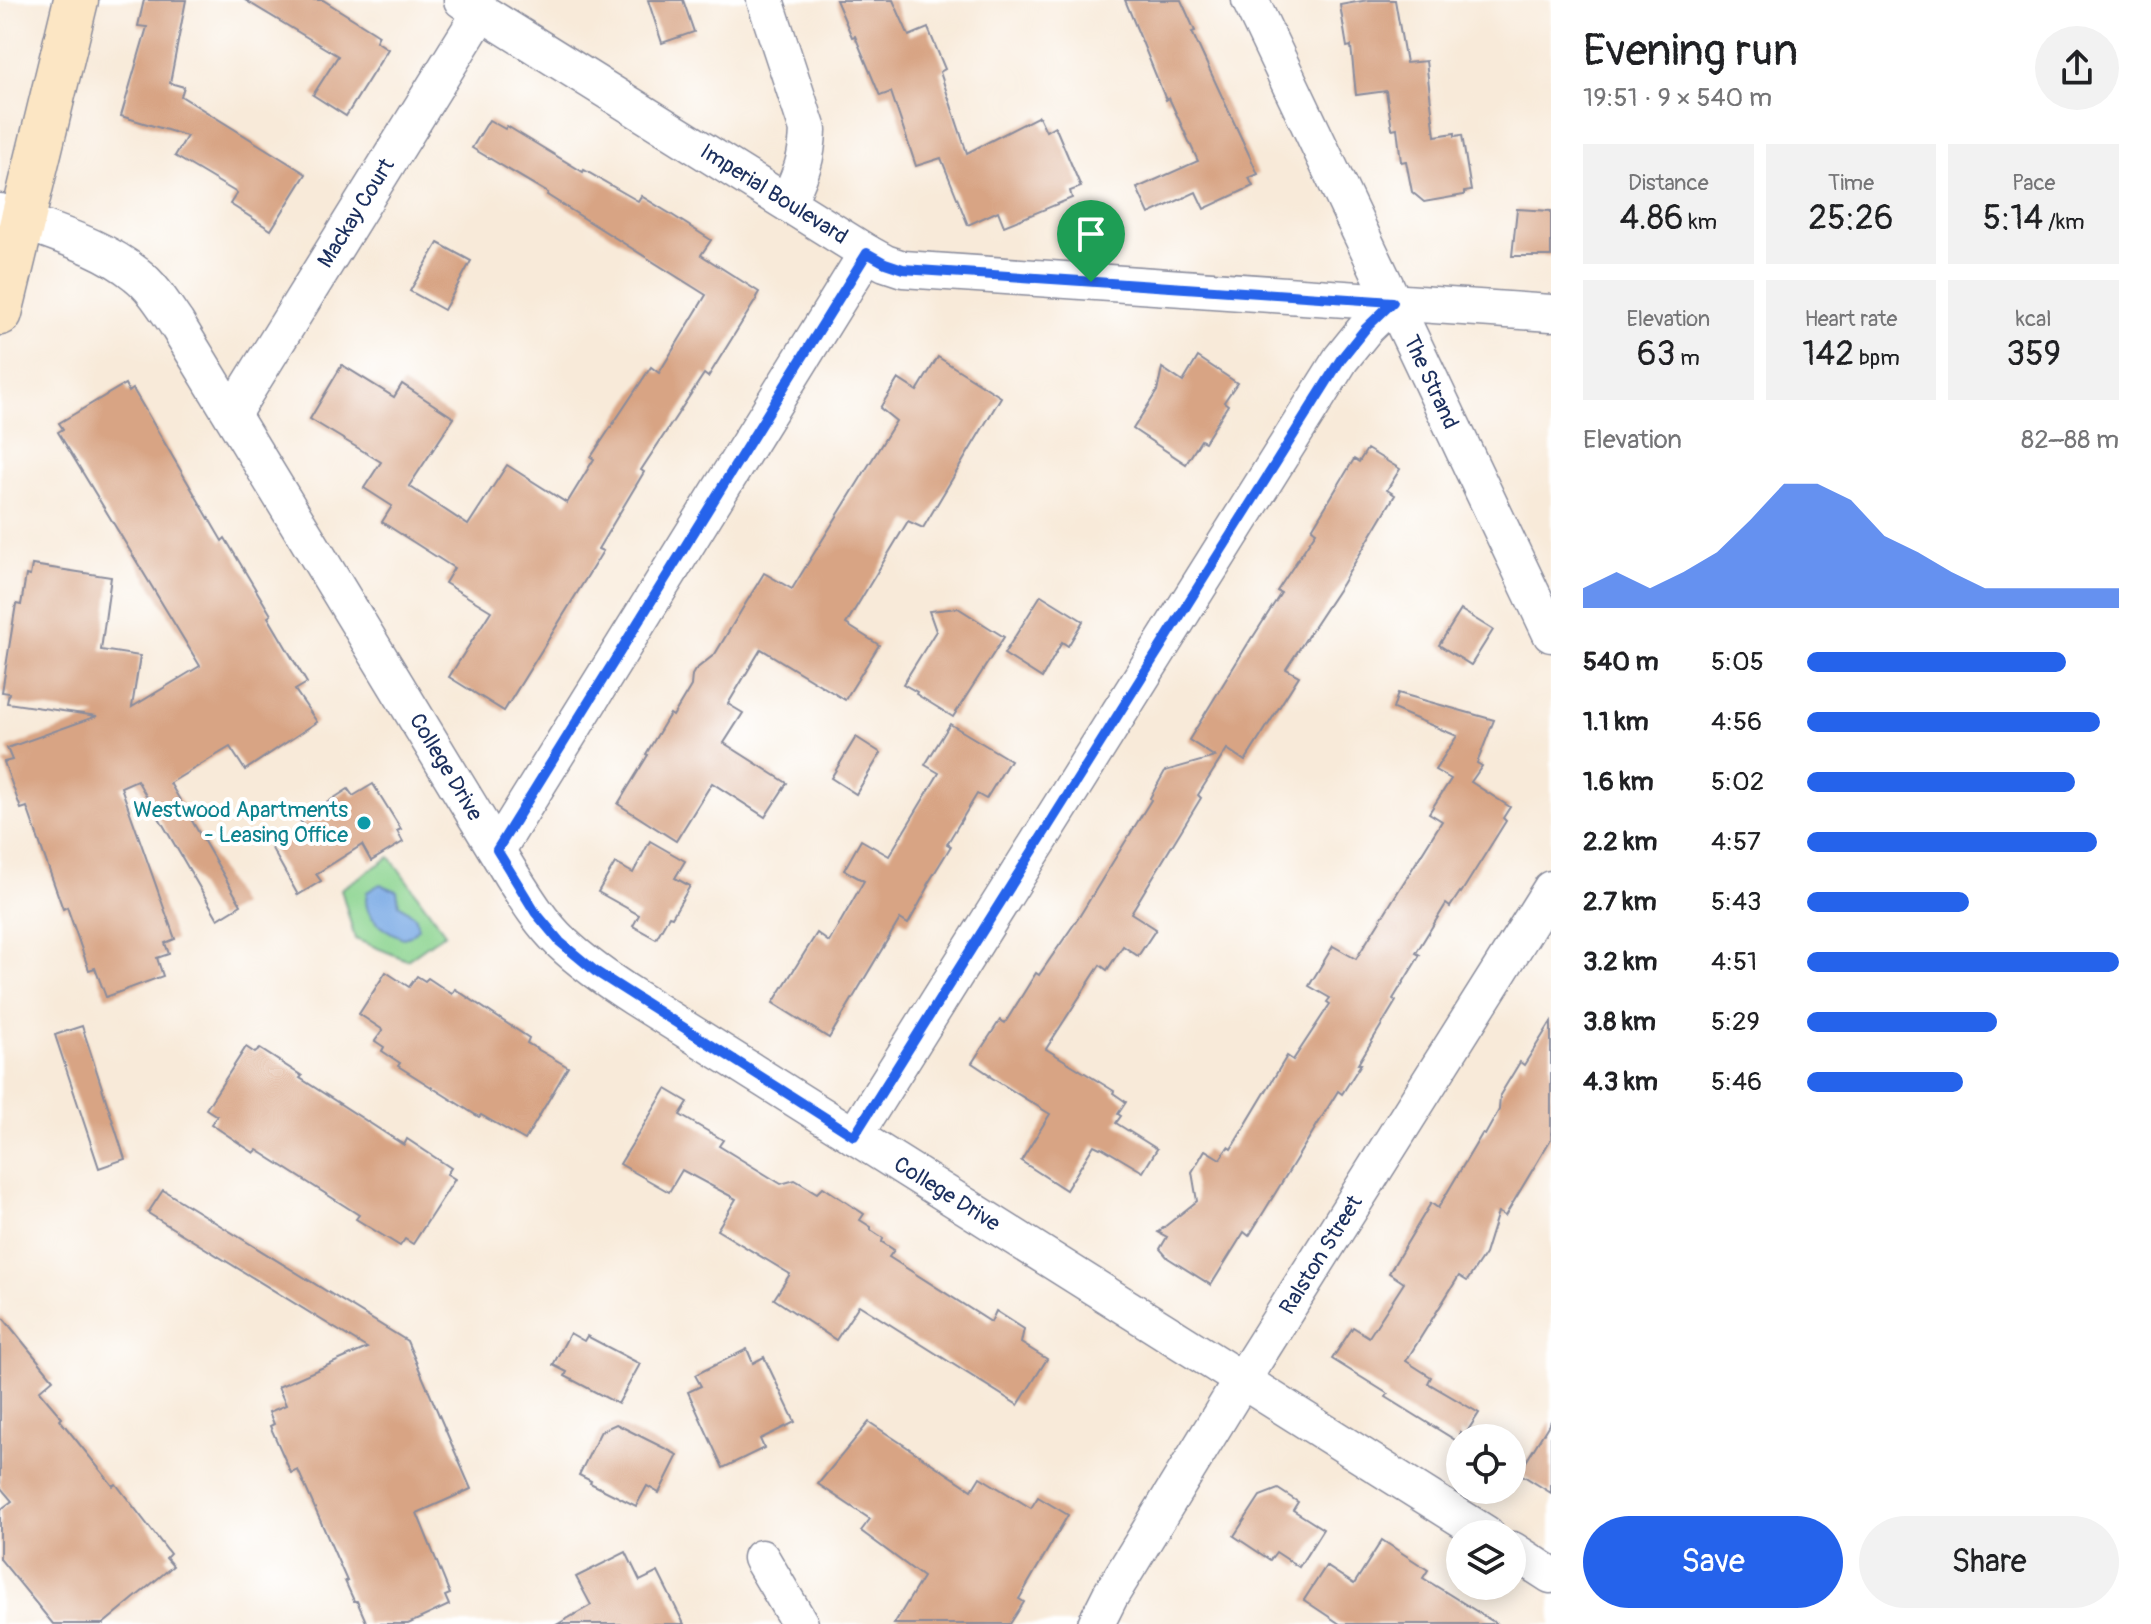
<!DOCTYPE html>
<html lang="en">
<head>
<meta charset="utf-8">
<style>
  :root { --surface:#fff; --page:#f2f2f2; --text:#202124; --muted:#757577; --accent:#2563eb }
  body { margin:0; font-family:Pangolin,sans-serif; background:var(--page); color:var(--text); height:100vh; display:flex; flex-direction:column; font-size:30px; white-space:nowrap }
  * { box-sizing:border-box; margin:0 }
  p { font-size:26px; color:var(--muted) }
  .icon { flex:none; width:44px; height:44px; fill:none; stroke:currentColor; stroke-width:2; stroke-linecap:round; stroke-linejoin:round }
  .map { position:relative; flex:1; overflow:hidden }
  .sheet { display:flex; flex-direction:column; background:var(--surface); width:600px }
  .sheet>* { flex:none }
  .buttons { position:absolute; left:1446px; top:1424px; display:grid; gap:16px }
  .buttons a { display:grid; place-items:center; width:80px; height:80px; border-radius:50%; background:var(--surface); box-shadow:0 4px 20px #0003; font-size:40px }
  .pin { position:absolute; display:grid; place-items:center; width:68px; height:68px; color:#fff; margin:-82px -34px; border-radius:50% 50% 50% 0; rotate:-45deg; box-shadow:0 0 8px #0007 }
  .pin .icon { rotate:45deg }
  .round { display:grid; place-items:center; flex:none; width:84px; height:84px; border-radius:42px; background:var(--page) }
  .head { display:flex; align-items:center; justify-content:space-between; height:136px; padding:0 32px }
  h1 { font-size:44px; font-weight:600; line-height:60px }
  .metrics { display:grid; grid-template-columns:repeat(3,1fr); gap:12px; height:136px; padding:8px 32px }
  .metrics div { display:grid; align-content:center; border-radius:0px; background:var(--page); text-align:center }
  .metrics b { font-size:34px; font-weight:600 }
  .metrics small { font-size:22px; font-weight:400 }
  .metrics p { font-size:22px }
  .chart { height:224px; padding:16px 32px }
  .chart p { display:flex; justify-content:space-between }
  .chart svg { width:100%; height:144px; margin-top:8px; fill:var(--accent); opacity:.7 }
  .cta { display:flex; gap:16px; margin-top:auto; padding:16px 32px }
  .cta a { flex:1; height:92px; border-radius:48px; background:var(--accent); color:#fff; font-size:32px; font-weight:600; line-height:92px; text-align:center }
  .cta a+a { background:var(--page); color:var(--text) }
  ul { padding:0 32px; list-style:none; font-size:26px }
  li { display:grid; grid-template-columns:128px 96px 1fr; align-items:center; height:60px }
  li i { height:20px; border-radius:10px; background:var(--accent) }
  main { display:flex; flex:1; min-height:0 }
  .map>svg:first-child { display:block }
  .green { fill:#8bd48f; stroke:#538276; stroke-width:2 }
  .water { fill:#7aaae5; stroke:#4a6ca2; stroke-width:2 }
  .building { fill:#d8a484 }
  .lines { fill:none; stroke-linecap:round; stroke-linejoin:round }
  .minor-casing { stroke:#8a8c9c; stroke-width:39 }
  .secondary-casing { stroke:#8a8c9c; stroke-width:47 }
  .minor { stroke:#fff; stroke-width:36 }
  .secondary { stroke:#fce6c4; stroke-width:44 }
  .route-casing { stroke:#fff; stroke-width:16 }
  .route { stroke:#2563eb; stroke-width:10 }
  .culture-dot { fill:#0f9aa8; stroke:#fff; stroke-width:3 }
  .labels { text-anchor:middle; dominant-baseline:central; stroke-width:8; stroke-linejoin:round; paint-order:stroke }
  .street-label { font-size:22px; fill:#1b2f5e; stroke:#fff }
  .culture-label { font-size:22px; fill:#0d838f; stroke:#fff; text-anchor:end }
</style>
</head>
<body>
<main>
<div class="map">
<svg width="1551" height="1624" viewBox="0 0 1551 1624">
  <rect width="100%" height="100%" fill="#fff"/>
  <filter id="ink" filterUnits="userSpaceOnUse"><feTurbulence type="fractalNoise" baseFrequency=".0125" numOctaves="2"/><feDisplacementMap in="SourceGraphic" scale="16" xChannelSelector="R" yChannelSelector="G"/><feConvolveMatrix kernelMatrix="1 2 1 2 8 2 1 2 1" color-interpolation-filters="sRGB"/></filter>
  <filter id="wash" filterUnits="userSpaceOnUse"><feTurbulence type="fractalNoise" baseFrequency=".006" numOctaves="4" result="noise"/><feDisplacementMap in="SourceGraphic" scale="32" xChannelSelector="R" yChannelSelector="G"/><feGaussianBlur stdDeviation="1.8" result="paint"/><feColorMatrix in="noise" values="0 0 0 0 0 0 0 0 0 0 0 0 0 0 0 0 0 1.4 0 .05"/><feComposite in="paint" operator="in"/></filter>
  <g filter="url(#wash)">
    <rect width="100%" height="100%" fill="#f8ead9"/>
    <polygon class="green" points="390,857 445,933 407,960 355,939 341,889"/>
    <path class="water" d="M380 884 397 891 399 904 416 917 418 928 410 936 403 938C383 930 361 916 367 892Z"/>
    <g id="blocks">
      <g class="building">
        <polygon points="144,0 186,0 170,83 184,87 181,96 306,174 271,230 230,204 237,193 175,156 187,136 121,116 147,27 138,26"/>
        <polygon points="245,0 323,0 379,35 376,41 388,49 346,116 313,95 338,56"/>
        <polygon points="648,0 683,0 694,32 662,43"/>
        <polygon points="836,0 893,0 909,36 928,28 945,69 940,72 967,153 1039,116 1046,131 1055,126 1081,187 1070,191 1072,198 1004,226 998,211 968,225 941,158 916,166 891,92 880,96 855,36 852,37"/>
        <polygon points="1125,0 1181,0 1195,31 1192,32 1258,174 1249,178 1253,186 1204,209 1196,192 1149,214 1137,188 1198,161 1169,98 1166,100"/>
        <polygon points="1368,0 1395,0 1406,63 1426,61 1435,136 1455,133 1455,136 1462,135 1471,191 1464,192 1464,195 1424,202 1412,192 1406,161 1401,162 1397,128 1392,129 1386,91 1356,95 1351,46 1347,47 1340,5"/>
        <polygon points="489,120 505,129 507,126 583,172 584,170 638,201 641,196 669,213 711,240 701,255 759,292 756,297 757,298 708,377 704,374 641,470 644,472 598,549 603,551 504,711 449,677 491,611 445,583 454,568 382,522 392,506 364,488 381,462 310,419 342,365 394,397 402,384 454,418 409,486 468,525 507,465 567,503 594,459 591,457 651,367 659,373 706,295 547,195 548,193 472,148"/>
        <polygon points="1517,209 1551,211 1551,256 1512,256"/>
        <polygon points="438,243 471,261 444,310 410,291"/>
        <polygon points="938,357 1001,397 923,528 908,521 846,624 879,645 845,700 761,649 728,704 743,713 724,743 787,783 765,817 712,783 676,841 618,804 648,755 646,754 670,714 673,716 691,686 692,675 695,670 715,654 764,573 792,589 896,421 880,408 898,379 917,391"/>
        <polygon points="1198,357 1237,383 1224,402 1228,405 1205,442 1201,440 1186,464 1133,429 1157,391 1162,368 1183,382"/>
        <polygon points="125,384 129,392 133,389 222,541 225,538 271,615 268,617 307,683 295,690 317,722 245,770 230,747 170,783 241,905 218,919 137,780 121,787 175,939 165,943 169,954 157,958 163,976 106,997 95,968 89,970 67,907 63,909 27,807 21,809 4,762 12,760 7,748 97,716 7,703 9,693 2,692 16,604 21,605 26,575 30,576 32,565 111,577 101,650 140,656 132,707 200,666 58,432 63,429 59,423"/>
        <polygon points="1367,449 1400,469 1387,490 1395,495 1342,584 1286,669 1299,676 1245,761 1227,749 1198,795 1201,798 1131,913 1156,929 1138,956 1123,946 1107,970 1100,965 1046,1049 1114,1091 1113,1093 1126,1102 1118,1114 1121,1116 1116,1123 1157,1149 1143,1172 1101,1147 1100,1148 1094,1145 1066,1190 1021,1161 1050,1114 989,1076 990,1075 972,1063 1000,1020 1005,1023 1036,973 1039,975 1079,917 1151,800 1150,798 1165,771 1215,757 1189,740 1252,637 1253,637 1281,593 1277,591 1316,532 1312,529 1354,459 1359,462"/>
        <polygon points="1041,595 1083,621 1068,646 1062,642 1042,678 1004,654"/>
        <polygon points="958,608 1004,637 953,717 916,694 917,692 903,684 936,631 929,611"/>
        <polygon points="1461,610 1493,630 1471,665 1439,645"/>
        <polygon points="1398,693 1494,720 1477,763 1482,766 1471,782 1510,807 1503,818 1506,821 1461,893 1460,892 1450,907 1446,904 1416,953 1420,955 1393,999 1396,1001 1358,1064 1361,1064 1342,1094 1338,1091 1249,1236 1244,1232 1211,1285 1168,1258 1160,1249 1167,1237 1158,1232 1197,1201 1192,1172 1205,1150 1220,1159 1228,1147 1231,1149 1287,1056 1293,1060 1330,1004 1327,1002 1330,998 1309,986 1333,946 1356,959 1442,821 1429,813 1451,779 1435,770 1457,736 1393,709"/>
        <polygon points="950,724 1010,760 986,799 977,794 947,844 951,846 927,885 929,886 908,924 900,919 829,1038 773,1003 817,933 829,942 864,881 844,870 861,840 889,856 939,773 925,765"/>
        <polygon points="856,737 881,753 856,794 831,778"/>
        <polygon points="373,784 401,829 397,831 403,842 371,861 362,845 316,874 321,881 298,895 270,845 304,826 300,820 348,789 353,796"/>
        <polygon points="650,841 685,861 675,878 690,886 672,917 669,916 656,939 633,926 639,915 598,892 615,863 633,873"/>
        <polygon points="386,972 409,987 417,976 425,981 428,978 452,994 455,989 529,1038 527,1043 568,1067 525,1140 481,1115 479,1117 398,1066 400,1063 382,1051 384,1047 375,1041 383,1030 359,1014"/>
        <polygon points="1551,1022 1551,1139 1505,1216 1498,1212 1485,1254 1467,1281 1459,1276 1406,1361 1431,1377 1428,1383 1479,1413 1465,1435 1460,1432 1460,1443 1386,1397 1388,1394 1332,1359 1353,1327 1369,1337 1404,1283 1389,1273 1431,1203 1438,1208 1482,1134 1485,1135 1499,1110 1500,1095 1520,1062 1524,1065"/>
        <polygon points="82,1026 125,1159 99,1168 55,1035"/>
        <polygon points="246,1047 255,1053 260,1049 302,1076 300,1078 404,1145 407,1139 451,1168 447,1174 455,1179 413,1244 405,1239 400,1246 356,1219 359,1215 257,1150 254,1153 211,1124 217,1116 206,1109"/>
        <polygon points="666,1089 688,1102 680,1115 723,1140 719,1146 781,1184 795,1180 817,1193 823,1187 864,1214 860,1220 871,1227 871,1230 883,1238 882,1242 894,1250 889,1257 991,1322 996,1311 1024,1329 1021,1343 1047,1359 1018,1405 859,1305 836,1340 774,1299 790,1274 717,1230 736,1199 682,1170 669,1192 620,1164"/>
        <polygon points="163,1190 407,1341 471,1489 417,1513 450,1594 445,1596 449,1605 408,1624 367,1624 357,1601 354,1601 345,1581 347,1581 298,1470 291,1473 270,1426 274,1424 269,1412 286,1405 278,1387 367,1348 148,1213"/>
        <polygon points="0,1314 53,1379 39,1391 62,1418 60,1420 113,1486 116,1484 170,1554 166,1558 173,1566 103,1624 53,1624 0,1559 0,1510 12,1501 0,1487"/>
        <polygon points="570,1333 584,1341 587,1336 640,1364 618,1404 565,1376 567,1372 553,1365"/>
        <polygon points="747,1349 753,1363 764,1357 795,1422 760,1439 764,1448 723,1468 688,1392 701,1386 695,1375"/>
        <polygon points="1551,1421 1551,1493 1519,1473"/>
        <polygon points="869,1422 972,1490 980,1477 1031,1508 1038,1497 1068,1515 1019,1599 1024,1602 1010,1624 894,1624 923,1577 861,1531 870,1519 818,1484"/>
        <polygon points="616,1424 678,1455 659,1493 647,1486 636,1506 590,1483 591,1481 579,1475 601,1431"/>
        <polygon points="1278,1489 1298,1502 1293,1510 1323,1529 1299,1567 1276,1552 1270,1560 1234,1536 1260,1496"/>
        <polygon points="1382,1540 1428,1570 1423,1578 1497,1624 1340,1624 1304,1600 1326,1566 1354,1584"/>
        <polygon points="626,1552 640,1581 658,1572 684,1624 558,1624 591,1605 576,1577"/>
      </g>
    </g>
  </g>
  <g filter="url(#ink)">
    <use href="#blocks" fill-opacity="0" stroke="#8a8c9c" stroke-width="2"/>
    <g class="lines">
      <g class="minor-casing">
        <g id="minor">
          <polyline points="462,0 867,253 885,263 903,269 1551,313"/>
          <path d="M765 0 808 130C807 161 800 175 788 202"/>
          <polyline points="1250,0 1551,634"/>
          <path d="M0 212C45 231 98 243 136 274 153 287 164 306 176 323L512 876C527 900 542 924 562 943 584 964 609 981 634 997L1486 1534"/>
          <polyline points="232,414 481,12"/>
          <polyline points="497,850 867,253"/>
          <polyline points="854,1136 1341,359 1366,328 1393,302"/>
          <polyline points="1512,1550 1551,1575"/>
          <polyline points="761,1558 800,1624"/>
          <polyline points="1096,1624 1110,1596 1242,1380 1551,889"/>
        </g>
      </g>
      <g class="secondary-casing">
        <polyline id="secondary" points="0,313 76,0"/>
      </g>
      <use href="#minor" class="minor"/>
      <use href="#secondary" class="secondary"/>
    </g>
  </g>
  <g class="lines" filter="url(#ink)">
    <g class="route-casing">
      <polygon id="route" points="867,253 885,263 903,269 1393,302 1366,328 1341,359 854,1136 595,971 560,942 535,912 497,850"/>
    </g>
    <use href="#route" class="route"/>
  </g>
  <circle class="culture-dot" cx="364" cy="823" r="8"/>
  <g class="labels">
    <g class="street-label">
      <text transform="translate(774 194) rotate(32)">Imperial Boulevard</text>
      <text transform="translate(356 213) rotate(-58)">Mackay Court</text>
      <text transform="translate(1431 382) rotate(65)">The Strand</text>
      <text transform="translate(446 767) rotate(59)">College Drive</text>
      <text transform="translate(947 1194) rotate(32)">College Drive</text>
      <text transform="translate(1321 1255) rotate(-58)">Ralston Street</text>
    </g>
    <g class="culture-label">
      <text x="348" y="810">Westwood Apartments<tspan x="348" dy="25">- Leasing Office</tspan></text>
    </g>
  </g>
</svg>
<div class="buttons">
<a><svg class="icon" aria-label="locate" viewBox="0 0 24 24"><circle cx="12" cy="12" r="6"/><path d="M12 2v4M12 18v4M2 12h4M18 12h4"/></svg></a>
<a><svg class="icon" aria-label="layers" viewBox="0 0 24 24"><path d="M12 4l9 5-9 5-9-5zM3 14l9 5 9-5"/></svg></a>
</div>
<div class="pin" style="left:1091px;top:282px;background:#1e9e55"><svg class="icon" aria-label="arrive" viewBox="0 0 24 24"><path d="M6 21V4h12l-3 4 3 4H6"/></svg></div>
</div>
<section class="sheet">
<div class="head"><div><h1>Evening run</h1><p>19:51 · 9 × 540 m</p></div><a class="round"><svg class="icon" aria-label="share" viewBox="0 0 24 24"><path d="M12 15V3M7 8l5-5 5 5M5 13v7h14v-7"/></svg></a></div>
<div class="metrics">
<div><p>Distance</p><b>4.86<small> km</small></b></div>
<div><p>Time</p><b>25:26</b></div>
<div><p>Pace</p><b>5:14<small> /km</small></b></div>
</div>
<div class="metrics">
<div><p>Elevation</p><b>63<small> m</small></b></div>
<div><p>Heart rate</p><b>142<small> bpm</small></b></div>
<div><p>kcal</p><b>359</b></div>
</div>
<div class="chart"><p><span>Elevation</span>82–88 m</p>
<svg viewBox="0 0 160 44" preserveAspectRatio="none"><path d="M0 44V38L10 33L20 38L30 33L40 27L50 17L60 6L70 6L80 11L90 22L100 27L110 33L120 38L130 38L140 38L150 38L160 38V44z"/></svg>
</div>
<ul>
<li><b>540 m</b>5:05<i style="width:83%"></i></li>
<li><b>1.1 km</b>4:56<i style="width:94%"></i></li>
<li><b>1.6 km</b>5:02<i style="width:86%"></i></li>
<li><b>2.2 km</b>4:57<i style="width:93%"></i></li>
<li><b>2.7 km</b>5:43<i style="width:52%"></i></li>
<li><b>3.2 km</b>4:51<i style="width:100%"></i></li>
<li><b>3.8 km</b>5:29<i style="width:61%"></i></li>
<li><b>4.3 km</b>5:46<i style="width:50%"></i></li>
</ul>
<div class="cta"><a>Save</a><a>Share</a></div>
</section>
</main>
</body>
</html>
